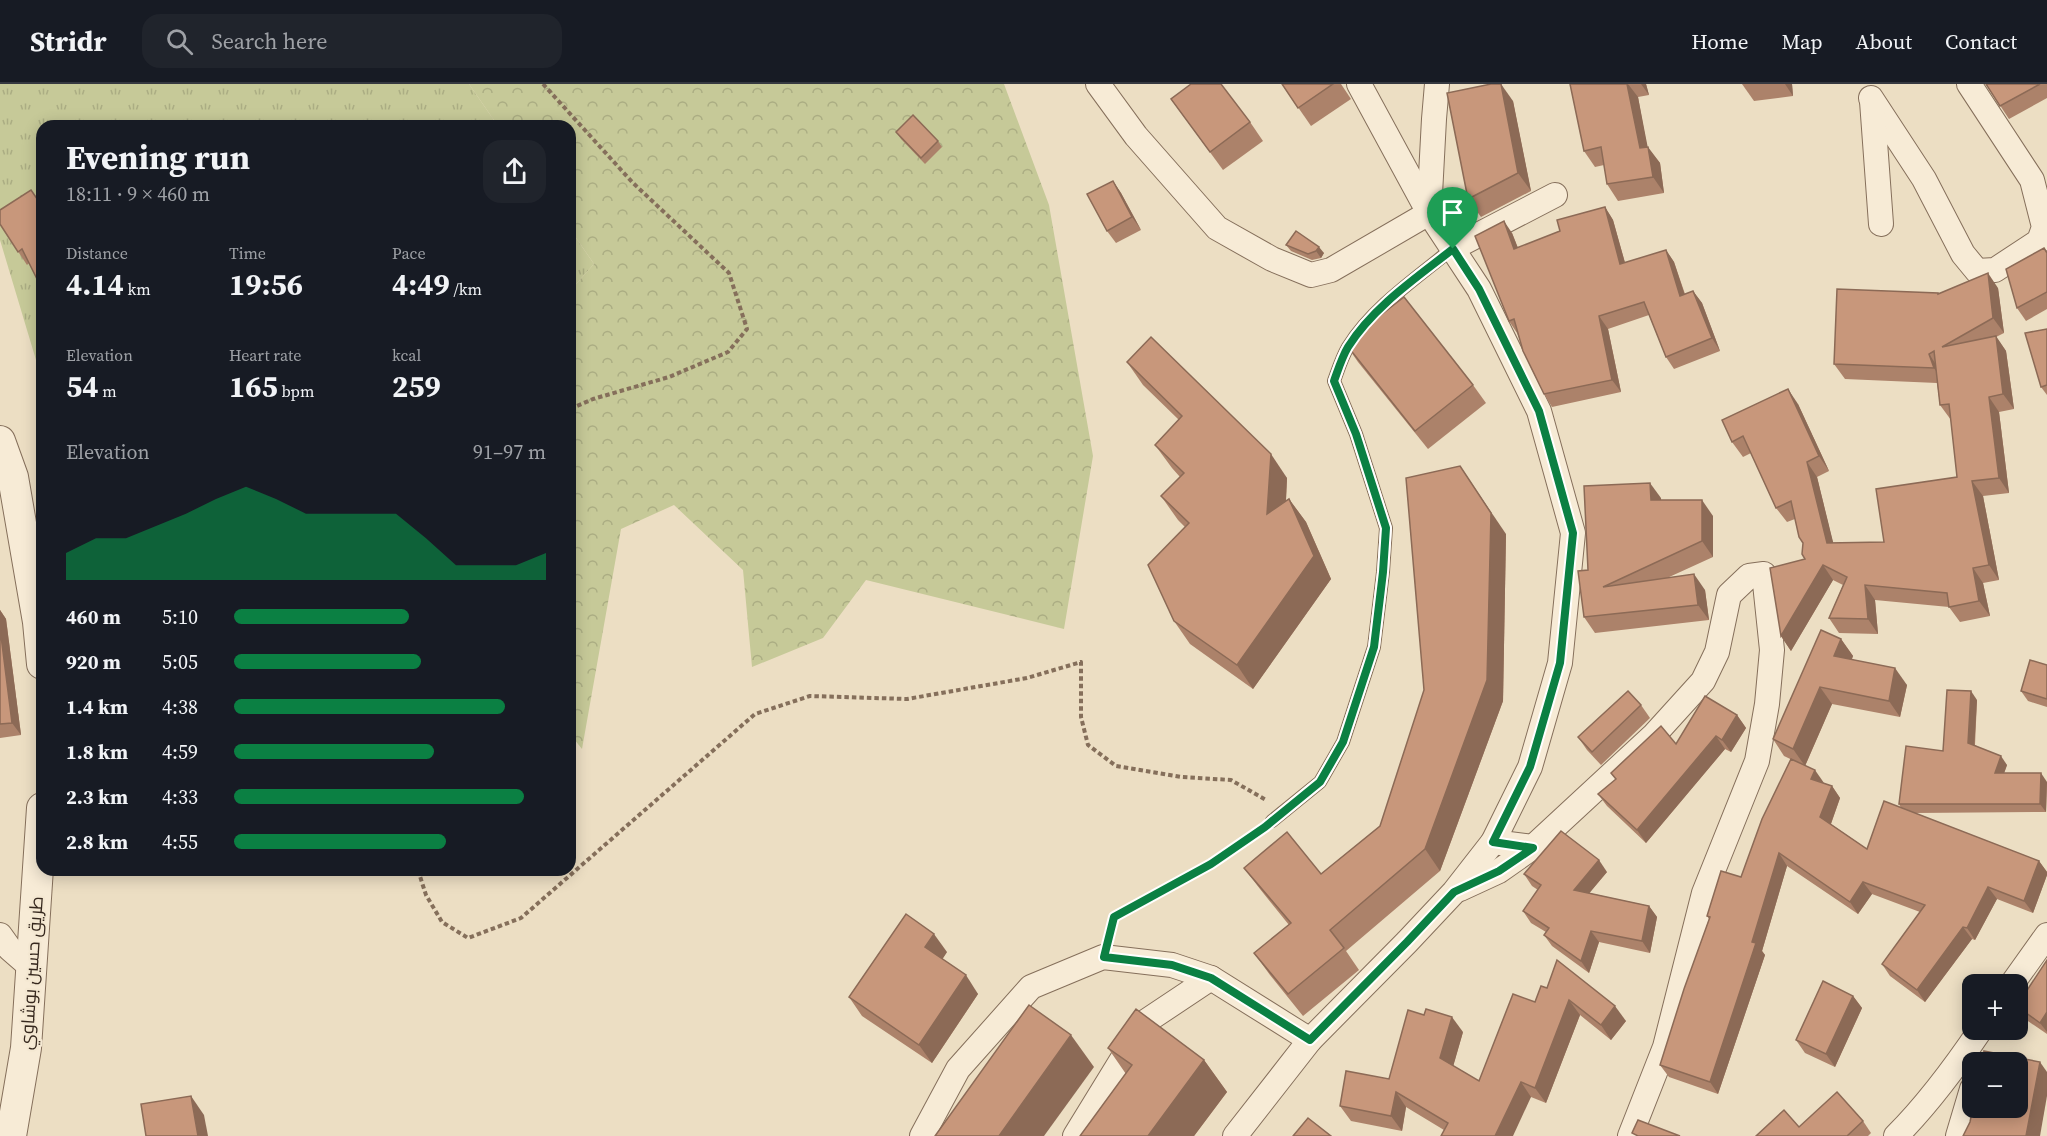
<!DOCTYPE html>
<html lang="en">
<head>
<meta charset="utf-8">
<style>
  :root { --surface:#171b24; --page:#20242c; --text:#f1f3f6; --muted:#9ea1a6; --line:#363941; --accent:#0b8043 }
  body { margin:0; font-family:"Source Serif 4",Cairo,serif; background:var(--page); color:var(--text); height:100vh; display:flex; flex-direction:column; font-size:22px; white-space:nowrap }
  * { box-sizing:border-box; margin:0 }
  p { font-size:20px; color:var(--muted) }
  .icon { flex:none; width:33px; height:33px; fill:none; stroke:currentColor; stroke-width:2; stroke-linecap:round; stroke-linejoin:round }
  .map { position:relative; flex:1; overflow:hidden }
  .sheet { position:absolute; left:36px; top:36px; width:540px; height:756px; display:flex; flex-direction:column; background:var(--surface); border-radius:18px; box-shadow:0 3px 15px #0003 }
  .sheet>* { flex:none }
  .buttons { position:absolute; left:1962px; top:890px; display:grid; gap:12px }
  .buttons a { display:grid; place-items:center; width:66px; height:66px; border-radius:12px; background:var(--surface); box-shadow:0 3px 15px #0003; font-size:30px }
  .pin { position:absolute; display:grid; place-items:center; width:51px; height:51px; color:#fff; margin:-62px -26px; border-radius:50% 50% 50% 0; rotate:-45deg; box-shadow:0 0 6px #0007 }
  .pin .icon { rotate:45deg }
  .round { display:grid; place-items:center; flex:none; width:63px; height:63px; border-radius:18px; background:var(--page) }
  .headline { display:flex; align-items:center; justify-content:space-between; height:102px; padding:0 30px }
  h1 { font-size:33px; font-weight:700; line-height:45px }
  .stats { display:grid; grid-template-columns:repeat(3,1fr); gap:9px; height:102px; padding:6px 30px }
  .stats div { display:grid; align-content:center }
  .stats b { font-size:30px; font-weight:700 }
  .stats small { font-size:16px; font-weight:400 }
  .stats p { font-size:16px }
  .chart { height:168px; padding:12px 30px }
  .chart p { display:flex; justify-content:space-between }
  .chart svg { width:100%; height:108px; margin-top:6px; fill:var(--accent); opacity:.7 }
  ul { padding:0 30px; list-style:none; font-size:20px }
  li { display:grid; grid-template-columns:96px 72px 1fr; align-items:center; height:45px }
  li i { height:15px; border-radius:8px; background:var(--accent) }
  header { display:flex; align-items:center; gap:36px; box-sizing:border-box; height:84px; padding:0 30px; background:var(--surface); border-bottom:2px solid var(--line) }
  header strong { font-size:28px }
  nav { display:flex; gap:33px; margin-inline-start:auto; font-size:21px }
  .search { width:420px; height:54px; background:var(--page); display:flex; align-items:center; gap:15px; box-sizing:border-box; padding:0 21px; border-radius:18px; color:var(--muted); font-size:22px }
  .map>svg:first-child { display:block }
  .grass { fill:url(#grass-tufts) }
  .forest { fill:url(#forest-crowns) }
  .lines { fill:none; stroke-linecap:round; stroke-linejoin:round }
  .service-casing { stroke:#856f5b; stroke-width:14 }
  .minor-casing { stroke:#856f5b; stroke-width:26 }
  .tertiary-casing { stroke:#856f5b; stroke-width:32 }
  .path { stroke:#856f5b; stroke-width:4; stroke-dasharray:4.5 3; stroke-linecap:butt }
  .service { stroke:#f7ebd6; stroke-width:12 }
  .minor { stroke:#f7ebd6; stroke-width:24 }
  .tertiary { stroke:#f7ebd6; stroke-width:30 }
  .wall { fill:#ac826a }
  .shaded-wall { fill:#8c6a56 }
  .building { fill:#c8977b; stroke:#8c6a56; stroke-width:1.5 }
  .route-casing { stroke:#fff; stroke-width:12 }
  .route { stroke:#0b8043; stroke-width:8 }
  .labels { text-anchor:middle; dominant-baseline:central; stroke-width:4.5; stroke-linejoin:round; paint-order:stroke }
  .street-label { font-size:18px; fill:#36281e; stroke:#f4e8d2 }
</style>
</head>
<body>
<header>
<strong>Stridr</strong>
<div class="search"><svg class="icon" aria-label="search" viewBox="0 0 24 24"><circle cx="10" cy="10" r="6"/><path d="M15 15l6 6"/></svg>Search here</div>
<nav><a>Home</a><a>Map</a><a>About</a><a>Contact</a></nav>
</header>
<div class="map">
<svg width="2047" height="1052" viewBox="0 0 2047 1052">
  <defs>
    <pattern id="grass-tufts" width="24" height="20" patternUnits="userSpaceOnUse" patternTransform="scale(1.5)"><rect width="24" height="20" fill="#c6c998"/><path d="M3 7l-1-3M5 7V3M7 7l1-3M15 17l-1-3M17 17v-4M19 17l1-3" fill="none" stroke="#abad83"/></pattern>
    <pattern id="forest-crowns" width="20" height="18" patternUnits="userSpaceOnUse" patternTransform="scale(1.5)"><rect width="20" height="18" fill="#c6c998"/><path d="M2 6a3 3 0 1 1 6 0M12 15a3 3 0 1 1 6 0" fill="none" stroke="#abad83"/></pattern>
  </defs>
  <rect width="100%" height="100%" fill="#ecdec3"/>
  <g class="grass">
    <polygon points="0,0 469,0 498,42 42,42 42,296 0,156"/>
    <polygon points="570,145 594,180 570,207"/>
  </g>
  <polygon class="forest" points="469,0 1004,0 1049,121 1093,372 1064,545 866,496 823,554 752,583 743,486 674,421 621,445 582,665 570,650 570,207 594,180 570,145 570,42 498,42"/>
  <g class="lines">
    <g class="service-casing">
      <path id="service" d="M1272 737 1320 698 1343 658 1374 563 1383 488 1386 444 1356 350 1334 297C1338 286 1342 273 1348 263 1373 223 1417 194 1453 164"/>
    </g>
    <g class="minor-casing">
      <g id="minor">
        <polyline points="1098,0 1136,52 1217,144 1272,175 1311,191 1331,186 1429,129"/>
        <polyline points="1871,14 1924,95 1963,170 1977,187 1995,186 2039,157 2044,143 2032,96 1969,0"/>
        <polyline points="1872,17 1881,140"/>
        <polyline points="1429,129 1434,35 1437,0"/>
        <polyline points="1453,164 1555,111"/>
        <polyline points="1493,758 1533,763 1654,651 1703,597 1717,568 1729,511 1749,492 1764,490 1772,566 1767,620 1757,677 1704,809 1665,963 1630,1052"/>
        <polyline points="1460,805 1499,787 1533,763"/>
        <polyline points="0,851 10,865 33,885"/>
        <polyline points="2012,900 2047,851"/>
        <polyline points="922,1052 958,985 1031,903 1103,873 1172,881 1211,894 1310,956"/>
        <polyline points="1075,1052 1145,938 1211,894"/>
        <polyline points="1235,1052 1310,956 1407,858 1454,808 1493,758 1530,683 1560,579 1573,449 1539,327 1479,205 1429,129 1359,0"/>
        <path d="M1896 1052C1928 1020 1956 982 1981 945"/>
        <polyline points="1958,1052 1972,1005"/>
      </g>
    </g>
    <g class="tertiary-casing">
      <g id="tertiary">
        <polyline points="0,357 13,393 38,538 42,580"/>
        <polyline points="11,1052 26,964 42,724"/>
      </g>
    </g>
    <g class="path">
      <polyline points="543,0 633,99 729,189 747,245 728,268 669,293 593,315 570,325"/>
      <polyline points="418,786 426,811 442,838 468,854 521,834 755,630 810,612 907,615 1027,594 1081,578 1081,633 1088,661 1116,682 1182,693 1231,696 1266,716"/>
      <polyline points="1110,848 1114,833 1211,780 1257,748"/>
    </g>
    <use href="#service" class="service"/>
    <use href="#minor" class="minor"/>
    <use href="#tertiary" class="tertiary"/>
  </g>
  <g class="wall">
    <polygon points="1282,0 1341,0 1351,15 1311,42"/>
    <polygon points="1570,0 1646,0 1649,11 1638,13 1647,63 1660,79 1664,109 1618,117 1607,100 1604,81 1595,83 1584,67"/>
    <polygon points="1742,0 1792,0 1793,12 1754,17"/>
    <polygon points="1986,0 2047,0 2047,14 2009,35"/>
    <polygon points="1171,15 1250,38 1263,57 1223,86"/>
    <polygon points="1513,17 1531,107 1481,133 1468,115"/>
    <polygon points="896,48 938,57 942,63 925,80 901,55"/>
    <polygon points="1113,97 1121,109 1141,146 1116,159 1107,147"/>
    <polygon points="31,106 29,179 27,181 0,140"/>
    <polygon points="1605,123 1613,136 1625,179 1666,166 1674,178 1685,210 1693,207 1702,219 1720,267 1674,285 1666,273 1649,231 1608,245 1621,308 1552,323 1544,310 1517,249 1509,237 1512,149 1518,164 1560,147"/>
    <polygon points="1286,161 1324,169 1321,174 1312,176 1291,167"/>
    <polygon points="2044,164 2047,168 2047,225 2026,237 2017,224"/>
    <polygon points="1998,204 2004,249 1996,253 2006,267 2014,325 1999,328 2009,409 1983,412 1999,496 1983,499 1990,532 1960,538 1949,523 1875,516 1878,550 1839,549 1829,534 1843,501 1833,496 1791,567 1781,552 1805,475 1803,459 1795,435 1787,438 1776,424 1751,369 1743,373 1732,358 1798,320 1829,387 1817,393 1833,459 1884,458 1957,393 1951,336 1940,321 1937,299 1845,295 1834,280 1939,210"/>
    <polygon points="2047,245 2047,311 2041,303"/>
    <polygon points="1345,259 1473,301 1486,319 1428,365 1358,278"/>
    <polygon points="1127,278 1287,394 1286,417 1289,415 1306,438 1331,495 1253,605 1190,560 1174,537 1185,443 1178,436 1161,412 1180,393 1172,384 1155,361 1179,336 1143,301"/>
    <polygon points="1661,414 1661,416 1713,432 1713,473 1667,494 1705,506 1709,536 1595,549 1584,533 1588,486"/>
    <polygon points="1506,450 1503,617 1440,787 1346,867 1359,886 1303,932 1270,891 1254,869 1289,841 1260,805 1244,784 1321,790 1380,742"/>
    <polygon points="0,526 6,535 21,651 0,654"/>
    <polygon points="1841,555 1853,572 1852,575 1907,601 1900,633 1832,620 1805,682 1784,672 1773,655"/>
    <polygon points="2047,581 2047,623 2028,617 2021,607"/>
    <polygon points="1977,616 1975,661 2007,681 2004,689 2047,698 2046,728 1915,729 2039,777 2047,788 2047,791 2033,829 1997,815 1975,856 1972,855 1925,918 1890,892 1882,880 1920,828 1872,810 1858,830 1787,782 1762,867 1765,871 1718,1010 1669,993 1660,981 1709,835 1707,832 1823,699 1832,702 1840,714 1831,740 1867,765 1901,724 1899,720 1943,667"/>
    <polygon points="1641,621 1650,634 1601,681 1587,666 1578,653"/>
    <polygon points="1737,631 1746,644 1731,668 1725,665 1646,759 1607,722 1598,710 1616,696 1611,689"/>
    <polygon points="1607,788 1589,809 1649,822 1657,833 1650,869 1599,858 1589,889 1552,862 1544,851 1546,848 1531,839 1523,827 1538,806 1532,802 1524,790"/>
    <polygon points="947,868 942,875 978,910 932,979 862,932 849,913"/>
    <polygon points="2047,876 2047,950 2025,935 2018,924 2018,920"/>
    <polygon points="1547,904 1626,937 1611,956 1580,931 1546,1019 1531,1013 1444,1046 1406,1023 1402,1047 1351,1037 1340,1022 1389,995 1463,948 1453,982 1479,997 1535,918"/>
    <polygon points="1853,912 1862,924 1835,983 1805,969 1796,956"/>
    <polygon points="1108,964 1204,976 1227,1008 1194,1052 1080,1052 1126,990"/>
    <polygon points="1863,1037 1871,1049 1868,1052 1756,1052 1799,1043"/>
  </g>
  <g class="shaded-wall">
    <polygon points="1501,0 1513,17 1531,107 1518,89"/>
    <polygon points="1627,0 1628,0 1638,13 1651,80 1648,63 1660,79 1664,109 1653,93 1640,64"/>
    <polygon points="1641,0 1646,0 1649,11"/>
    <polygon points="1785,0 1792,0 1793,12"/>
    <polygon points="1113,97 1121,109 1141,146 1132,133"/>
    <polygon points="1605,123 1613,136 1629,193 1620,180"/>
    <polygon points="1504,137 1512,149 1523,177 1514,165"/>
    <polygon points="1319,163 1324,169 1321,174 1316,167"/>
    <polygon points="1666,166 1674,178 1689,224 1680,212"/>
    <polygon points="1988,189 1998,204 2004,249 1993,234"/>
    <polygon points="1693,207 1702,219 1720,267 1712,254"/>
    <polygon points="1599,232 1608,245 1621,308 1612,296"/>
    <polygon points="1996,252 2006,267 2014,325 2003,310"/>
    <polygon points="1929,270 1939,285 1944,299 1934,284"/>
    <polygon points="1788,305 1798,320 1829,387 1819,372"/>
    <polygon points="1989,313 1999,328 2009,409 1999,394"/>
    <polygon points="1271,370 1287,394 1284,454 1267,430"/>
    <polygon points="1807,378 1817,393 1837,474 1827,459"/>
    <polygon points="1460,382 1506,450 1503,617 1440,787 1425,765"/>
    <polygon points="1972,397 1983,412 1999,496 1989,481"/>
    <polygon points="1650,399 1661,414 1662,431 1651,416"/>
    <polygon points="1289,415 1306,438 1331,495 1253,605 1237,581"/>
    <polygon points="1702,416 1713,432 1713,473 1702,457"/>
    <polygon points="1823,481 1833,496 1791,567 1781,552"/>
    <polygon points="1973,484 1983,499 1990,532 1979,517"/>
    <polygon points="1694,490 1705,506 1709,536 1698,521"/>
    <polygon points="1865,501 1875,516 1878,550 1868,535"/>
    <polygon points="0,526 6,535 21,651 12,639 0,544"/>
    <polygon points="1841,555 1853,572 1846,589 1834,572"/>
    <polygon points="1895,584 1907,601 1900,633 1889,617"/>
    <polygon points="1820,603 1832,620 1805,682 1793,665"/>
    <polygon points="1971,607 1977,616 1974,667 1968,659"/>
    <polygon points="1737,631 1746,644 1731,668 1722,656"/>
    <polygon points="1716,652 1725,665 1646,759 1637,746"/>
    <polygon points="2001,672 2007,681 2001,698 1995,689"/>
    <polygon points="1815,686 1824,699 1811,695"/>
    <polygon points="2041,689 2047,698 2046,728 2040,720"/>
    <polygon points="1832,702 1840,714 1829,745 1820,733"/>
    <polygon points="1779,769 1787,782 1762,867 1765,871 1718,1010 1710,998"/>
    <polygon points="1599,776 1607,788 1582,818 1574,806"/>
    <polygon points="2039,777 2047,788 2047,791 2033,829 2024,817"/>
    <polygon points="1863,798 1872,810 1858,830 1850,818"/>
    <polygon points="1988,803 1997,815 1975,856 1967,844"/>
    <polygon points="1649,822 1657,833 1650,869 1642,857"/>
    <polygon points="1963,843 1972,855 1925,918 1917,906"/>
    <polygon points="1591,847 1599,858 1589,889 1581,877"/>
    <polygon points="934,850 947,868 938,882 925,863"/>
    <polygon points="966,891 978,910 932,979 919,961"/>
    <polygon points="1853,912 1862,924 1835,983 1826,970"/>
    <polygon points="1569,916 1580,931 1546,1019 1535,1004"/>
    <polygon points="1615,922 1626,937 1611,956 1601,941"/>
    <polygon points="2047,928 2047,948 2040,939"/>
    <polygon points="1452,933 1463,948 1451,990 1440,974"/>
    <polygon points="1071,951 1094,983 1044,1052 999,1052"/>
    <polygon points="1204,976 1227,1008 1194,1052 1148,1052"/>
    <polygon points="2040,978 2047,988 2047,1012 2040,1052 2026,1052"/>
    <polygon points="1521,998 1531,1013 1513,1052 1495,1052"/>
    <polygon points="1396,1008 1406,1023 1402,1047 1391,1032"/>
    <polygon points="191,1012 204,1031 208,1052 198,1052"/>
  </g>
  <g class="building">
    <polygon points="1191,0 1221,0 1250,38 1210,68 1171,15"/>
    <polygon points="1282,0 1333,0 1298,24"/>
    <polygon points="1491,0 1501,0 1518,89 1468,115 1447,9"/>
    <polygon points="1570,0 1627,0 1640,64 1648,63 1653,93 1607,100 1601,63 1584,67"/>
    <polygon points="1986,0 2040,0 2000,22"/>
    <polygon points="913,31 938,57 921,74 896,48"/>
    <polygon points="1113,97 1132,133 1107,147 1087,110"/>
    <polygon points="31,106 42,122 42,205 22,165 18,168 0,140 0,126"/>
    <polygon points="1605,123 1620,180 1666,166 1680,212 1693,207 1712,254 1666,273 1644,218 1599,232 1612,296 1544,310 1523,267 1514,235 1509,237 1475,152 1504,137 1514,165 1560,147 1557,136"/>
    <polygon points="1296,147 1319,163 1316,167 1308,170 1286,161"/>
    <polygon points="2044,164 2047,169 2047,208 2017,224 2006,185"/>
    <polygon points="1988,189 1993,234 1942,263 1996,252 2003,310 1989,313 1999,394 1972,397 1989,481 1973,484 1979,517 1949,523 1947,509 1865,501 1868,535 1829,534 1847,493 1823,481 1781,552 1770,484 1805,475 1802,470 1803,459 1799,453 1791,417 1776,424 1743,352 1732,358 1722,336 1788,305 1819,372 1807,378 1827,459 1884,458 1876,405 1957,393 1949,320 1940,321 1934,267 1929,270 1934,284 1834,280 1837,205 1938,209 1938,210"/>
    <polygon points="1404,213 1473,301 1415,347 1345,259"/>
    <polygon points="2047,245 2047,301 2041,303 2025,249"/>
    <polygon points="1151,253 1271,370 1267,430 1289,415 1314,472 1237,581 1174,537 1148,481 1189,439 1161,412 1184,389 1155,361 1182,332 1127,278"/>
    <polygon points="1460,382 1491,429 1487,596 1425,765 1330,846 1344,864 1288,910 1254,869 1291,839 1244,784 1287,748 1321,790 1380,742 1424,606 1406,394"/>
    <polygon points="1650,399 1651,416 1702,416 1702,457 1603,503 1694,490 1698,521 1584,533 1578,487 1588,486 1584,402"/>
    <polygon points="0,544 12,639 0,640"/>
    <polygon points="1821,546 1841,555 1834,572 1895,584 1889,617 1820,603 1793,665 1773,655"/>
    <polygon points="2030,576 2047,581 2047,615 2021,607"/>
    <polygon points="1947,606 1971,607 1968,659 2001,672 1995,689 2041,689 2040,720 1899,720 1906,662 1943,667"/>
    <polygon points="1628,607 1641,621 1592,668 1578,653"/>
    <polygon points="1705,612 1737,631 1722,656 1716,652 1637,746 1598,710 1616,695 1611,689 1661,642 1676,660"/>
    <polygon points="1791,675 1815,686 1811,695 1832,702 1820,733 1867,765 1884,717 2039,777 2024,817 1988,803 1967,844 1963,843 1917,906 1882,880 1925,821 1863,798 1850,818 1779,769 1752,858 1756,859 1710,998 1660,981 1684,905 1710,833 1707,832 1721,787 1741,793 1762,735"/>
    <polygon points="1561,747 1599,776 1574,806 1649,822 1642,857 1591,847 1581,877 1544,851 1549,844 1523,827 1541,801 1524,790"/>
    <polygon points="906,830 934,850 925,863 966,891 919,961 849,913"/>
    <polygon points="1557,876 1615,922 1601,941 1569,916 1535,1004 1521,998 1495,1052 1441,1052 1448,1039 1396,1008 1391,1032 1340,1022 1346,987 1389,995 1408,926 1424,931 1426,925 1452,933 1440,974 1479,997 1513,910 1535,918 1541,902 1547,904"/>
    <polygon points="2047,876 2047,928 2040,939 2018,923 2018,920"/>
    <polygon points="1823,897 1853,912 1826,970 1796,956"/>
    <polygon points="1029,921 1071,951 999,1052 935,1052"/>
    <polygon points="1136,925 1204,976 1148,1052 1080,1052 1132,981 1108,964"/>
    <polygon points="1984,967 2040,978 2026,1052 1963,1052 1970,1038 1973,1023 2018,1023 2018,978 1982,978"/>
    <polygon points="1837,1008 1863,1037 1847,1052 1756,1052 1784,1026 1799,1043"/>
    <polygon points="191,1012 198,1052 146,1052 141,1020"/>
    <polygon points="1308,1034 1331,1052 1293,1052"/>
    <polygon points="1638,1036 1680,1052 1638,1052 1632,1049"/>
  </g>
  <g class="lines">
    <g class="route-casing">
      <path id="route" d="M1453 165 1479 205 1539 327 1573 449 1560 579 1530 683 1493 758 1533 764 1499 787 1454 808 1407 858 1310 956 1211 894 1172 881 1104 873 1114 833 1211 780 1265 743 1320 698 1343 658 1374 563 1383 488 1386 444 1356 350 1334 297C1338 286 1342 273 1348 263 1373 223 1416 194 1453 165Z"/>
    </g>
    <use href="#route" class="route"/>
  </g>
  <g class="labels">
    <g class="street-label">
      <text transform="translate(31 889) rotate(-86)">طريق حسين بوشاوي</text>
    </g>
  </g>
</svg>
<div class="buttons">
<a>+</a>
<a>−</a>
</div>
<div class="pin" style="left:1453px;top:165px;background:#1e9e55"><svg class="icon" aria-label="arrive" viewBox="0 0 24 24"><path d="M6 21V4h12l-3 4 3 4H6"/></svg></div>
<section class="sheet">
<div class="headline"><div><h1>Evening run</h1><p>18:11 · 9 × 460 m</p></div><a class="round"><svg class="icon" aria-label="share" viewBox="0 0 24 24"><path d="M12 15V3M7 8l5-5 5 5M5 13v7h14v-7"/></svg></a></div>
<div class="stats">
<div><p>Distance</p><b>4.14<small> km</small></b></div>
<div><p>Time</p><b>19:56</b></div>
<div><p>Pace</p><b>4:49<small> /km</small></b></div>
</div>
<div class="stats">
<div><p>Elevation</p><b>54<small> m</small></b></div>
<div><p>Heart rate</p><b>165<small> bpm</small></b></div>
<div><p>kcal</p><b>259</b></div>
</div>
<div class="chart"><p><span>Elevation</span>91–97 m</p>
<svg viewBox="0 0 160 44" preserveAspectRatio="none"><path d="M0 44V33L10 27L20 27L30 22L40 17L50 11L60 6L70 11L80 17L90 17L100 17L110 17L120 27L130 38L140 38L150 38L160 33V44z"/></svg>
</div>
<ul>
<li><b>460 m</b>5:10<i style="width:56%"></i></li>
<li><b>920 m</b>5:05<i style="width:60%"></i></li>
<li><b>1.4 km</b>4:38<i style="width:87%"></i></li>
<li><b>1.8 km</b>4:59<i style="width:64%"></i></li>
<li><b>2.3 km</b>4:33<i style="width:93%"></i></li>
<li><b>2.8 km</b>4:55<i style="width:68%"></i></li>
</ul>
</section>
</div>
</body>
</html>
